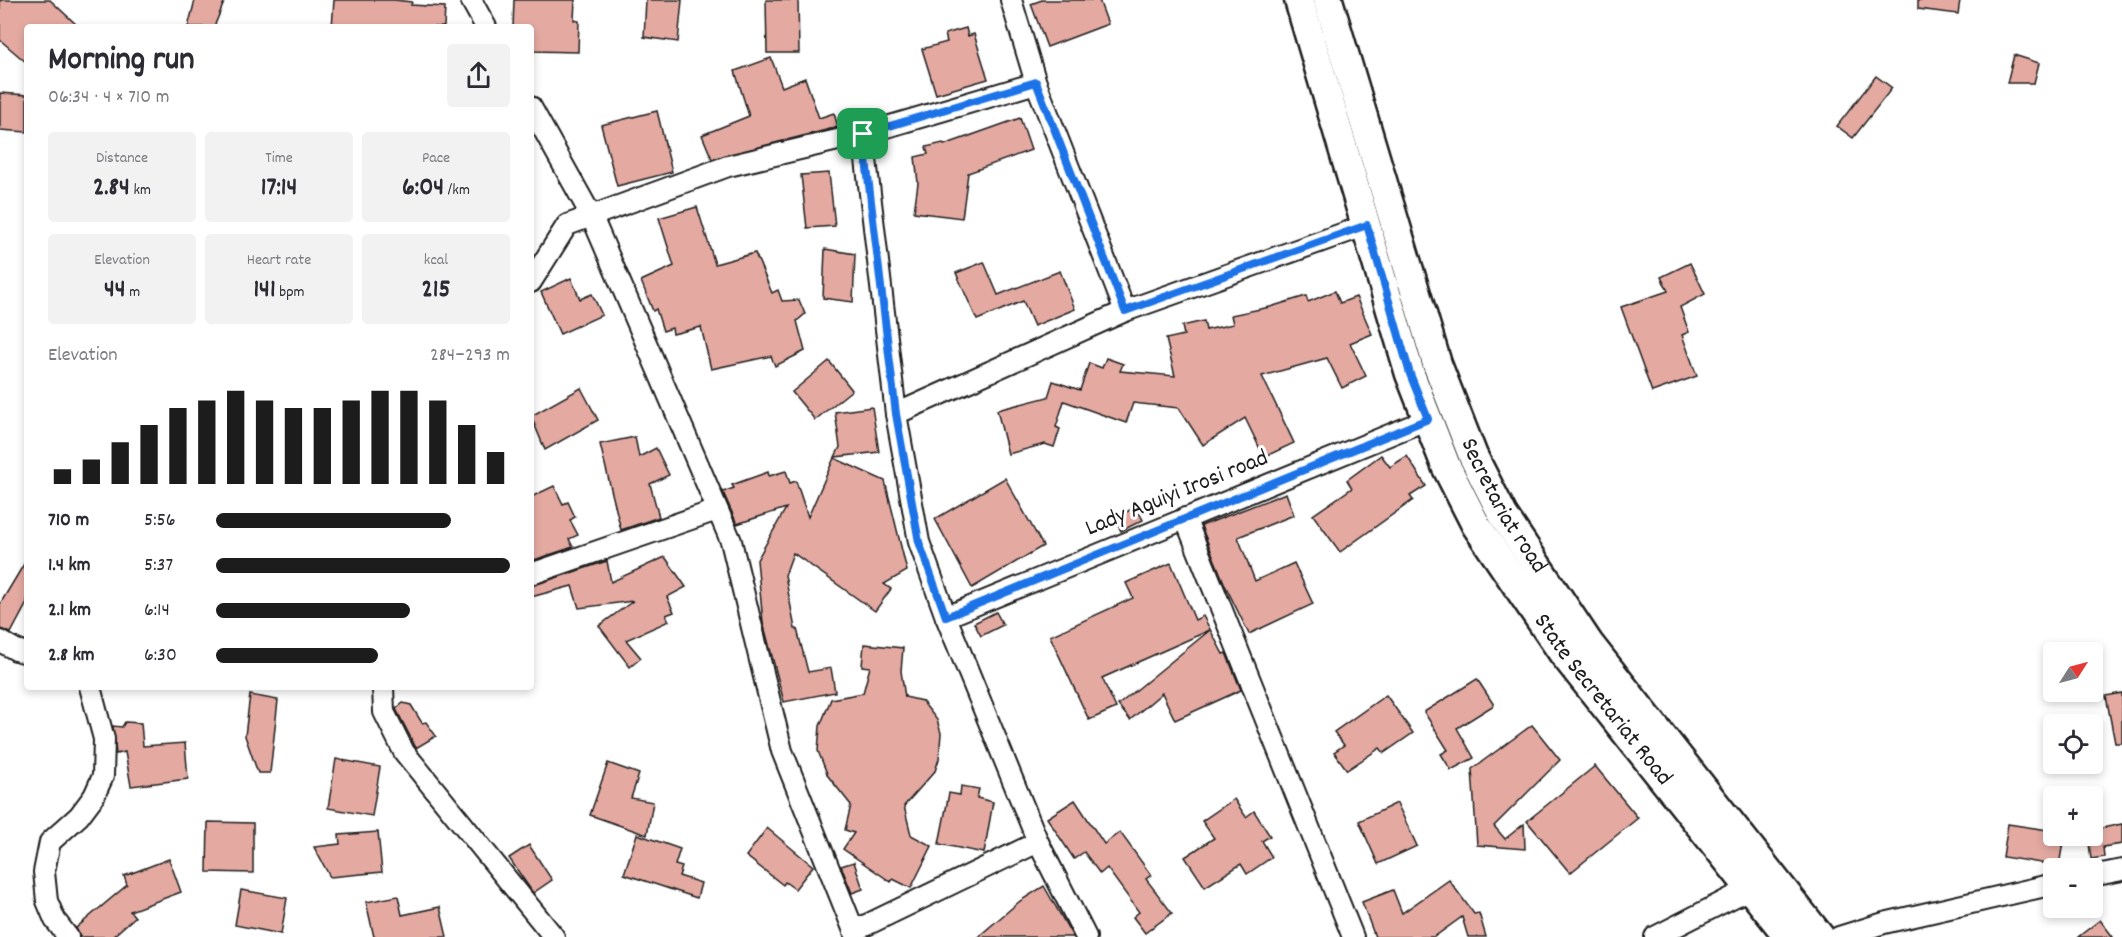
<!DOCTYPE html>
<html lang="en">
<head>
<meta charset="utf-8">
<style>
  :root { --surface:#fff; --page:#f2f2f3; --text:#2b2b33; --muted:#7c7c81; --accent:#1c1c1c }
  body { margin:0; font-family:Dekko,sans-serif; background:var(--page); color:var(--text); height:100vh; display:flex; flex-direction:column; font-size:22px; white-space:nowrap }
  * { box-sizing:border-box; margin:0 }
  p { font-size:20px; color:var(--muted) }
  .icon { flex:none; width:33px; height:33px; fill:none; stroke:currentColor; stroke-width:2; stroke-linecap:round; stroke-linejoin:round }
  .map { position:relative; flex:1; overflow:hidden }
  .side { position:absolute; left:24px; top:24px; width:510px; height:666px; display:flex; flex-direction:column; background:var(--surface); border-radius:6px; box-shadow:0 3px 9px #0003 }
  .side>* { flex:none }
  .needle { width:39px; rotate:54deg }
  .buttons { position:absolute; left:2043px; top:642px; display:grid; gap:12px }
  .buttons a { display:grid; place-items:center; width:60px; height:60px; border-radius:6px; background:var(--surface); box-shadow:0 3px 9px #0003; font-size:30px }
  .pin { position:absolute; display:grid; place-items:center; width:51px; height:51px; color:#fff; margin:-26px; border-radius:12px; box-shadow:0 3px 9px #0006 }
  .round { display:grid; place-items:center; flex:none; width:63px; height:63px; border-radius:6px; background:var(--page) }
  .head { display:flex; align-items:center; justify-content:space-between; height:102px; padding:0 24px }
  h1 { font-size:33px; font-weight:800; line-height:45px }
  .figures { display:grid; grid-template-columns:repeat(3,1fr); gap:9px; height:102px; padding:6px 24px }
  .figures div { display:grid; align-content:center; border-radius:6px; background:var(--page); text-align:center }
  .figures b { font-size:26px; font-weight:800 }
  .figures small { font-size:16px; font-weight:400 }
  .figures p { font-size:16px }
  .chart { height:168px; padding:12px 24px }
  .chart p { display:flex; justify-content:space-between }
  .chart svg { width:100%; height:108px; margin-top:6px; stroke:var(--accent); stroke-width:6 }
  ul { padding:0 24px; list-style:none; font-size:20px }
  li { display:grid; grid-template-columns:96px 72px 1fr; align-items:center; height:45px }
  li i { height:15px; border-radius:8px; background:var(--accent) }
  .map>svg:first-child { display:block }
  .building { fill:#e4aaa2; stroke:#1c1c1c; stroke-width:1.5 }
  .lines { fill:none; stroke-linecap:round; stroke-linejoin:round }
  .street-casing { stroke:#1c1c1c; stroke-width:24 }
  .secondary-casing { stroke:#1c1c1c; stroke-width:33 }
  .street { stroke:#fff; stroke-width:20 }
  .secondary { stroke:#fff; stroke-width:28 }
  .route-casing { stroke:#fff; stroke-width:12 }
  .route { stroke:#1a73e8; stroke-width:8 }
  .labels { text-anchor:middle; dominant-baseline:central; stroke-width:6; stroke-linejoin:round; paint-order:stroke }
  .street-label { font-size:24px; fill:#1c1c1c; stroke:#fff }
</style>
</head>
<body>
<div class="map">
<svg width="2122" height="937" viewBox="0 0 2122 937">
  <rect width="100%" height="100%" fill="#fff"/>
  <filter id="ink" filterUnits="userSpaceOnUse"><feTurbulence type="fractalNoise" baseFrequency=".0167" numOctaves="2"/><feDisplacementMap in="SourceGraphic" scale="12" xChannelSelector="R" yChannelSelector="G"/><feConvolveMatrix kernelMatrix="1 2 1 2 8 2 1 2 1" color-interpolation-filters="sRGB"/></filter>
  <g filter="url(#ink)">
    <g class="building">
      <polygon points="0,0 50,0 79,27 27,27 27,63 0,40"/>
      <polygon points="195,0 225,0 214,27 188,27"/>
      <polygon points="334,0 394,0 412,2 411,5 445,7 444,27 332,27"/>
      <polygon points="514,0 575,0 574,20 579,21 578,52 531,51 531,27 513,27"/>
      <polygon points="646,0 682,0 678,42 644,37"/>
      <polygon points="766,0 798,0 799,53 767,53"/>
      <polygon points="1042,0 1099,0 1108,24 1047,47 1031,4"/>
      <polygon points="1918,0 1960,0 1958,14 1918,9"/>
      <polygon points="966,28 968,36 974,34 988,79 936,94 922,49 947,42 945,34"/>
      <polygon points="2014,55 2039,63 2034,83 2007,83"/>
      <polygon points="771,58 782,87 805,78 819,118 834,113 838,127 712,159 702,135 749,116 735,71"/>
      <polygon points="1876,76 1892,88 1853,138 1837,126"/>
      <polygon points="0,93 27,95 27,132 0,130"/>
      <polygon points="657,111 672,172 617,186 601,125"/>
      <polygon points="1020,118 1031,150 968,173 962,218 914,212 918,183 915,157 928,154 926,147 943,143 944,145"/>
      <polygon points="829,173 835,226 807,228 801,175"/>
      <polygon points="697,207 715,264 755,253 772,293 778,290 782,301 799,300 805,314 797,321 805,351 775,366 771,356 711,369 701,327 673,334 672,328 663,331 656,309 653,311 641,281 674,266 659,218"/>
      <polygon points="825,249 855,254 853,302 823,298"/>
      <polygon points="984,262 998,295 1060,271 1075,309 1034,326 1023,301 977,320 956,273"/>
      <polygon points="1690,263 1705,294 1680,307 1689,332 1682,335 1697,376 1652,392 1621,307 1668,291 1661,277"/>
      <polygon points="571,278 580,299 592,294 602,315 560,334 541,292"/>
      <polygon points="1335,291 1340,303 1356,297 1372,334 1350,343 1366,376 1342,388 1327,358 1262,376 1294,443 1264,457 1245,418 1203,445 1179,408 1133,403 1126,423 1064,401 1056,427 1060,429 1054,447 1045,444 1008,454 997,410 1048,397 1053,381 1080,390 1089,363 1102,368 1106,358 1123,364 1120,371 1175,376 1166,339 1184,335 1182,326 1204,321 1206,330 1233,324 1231,315 1270,307 1306,296 1308,302"/>
      <polygon points="829,361 852,390 815,420 792,392"/>
      <polygon points="581,388 598,420 545,450 531,416"/>
      <polygon points="872,407 879,452 835,457 840,447 835,412"/>
      <polygon points="635,437 639,457 656,448 669,475 650,484 659,517 621,530 600,444"/>
      <polygon points="1381,455 1390,467 1407,456 1426,486 1410,496 1413,500 1340,552 1313,515 1352,488 1347,480"/>
      <polygon points="834,458 885,481 907,571 884,584 891,589 875,611 793,553 785,575 795,629 797,629 808,672 831,668 835,692 784,702 763,622 757,560 786,508 737,524 723,492 734,488 732,485 768,472 769,476 786,471 790,483 796,481 808,517"/>
      <polygon points="1005,478 1043,546 972,588 935,519"/>
      <polygon points="554,486 563,504 568,502 575,517 570,520 578,535 569,539 573,547 534,560 531,554 531,497"/>
      <polygon points="1286,493 1294,515 1238,537 1255,581 1294,563 1313,604 1249,634 1225,585 1201,526"/>
      <polygon points="1136,507 1143,520 1121,531 1114,518"/>
      <polygon points="665,557 686,587 667,597 674,612 666,615 669,621 626,640 641,658 630,667 599,626 633,601 579,608 572,586 531,597 531,586 607,561 611,582"/>
      <polygon points="27,559 27,603 11,633 0,629 0,604"/>
      <polygon points="1171,563 1195,620 1203,616 1223,654 1226,653 1241,690 1175,720 1162,693 1130,720 1118,705 1210,630 1102,678 1116,708 1089,720 1050,636 1133,598 1126,583"/>
      <polygon points="996,612 1003,625 981,636 974,623"/>
      <polygon points="864,644 903,648 901,671 905,697 922,701 937,720 941,733 939,759 935,771 904,806 911,835 932,846 911,888 893,879 891,882 843,849 854,833 845,830 851,805 828,776 818,751 820,726 831,699 863,693 870,667 862,666"/>
      <polygon points="1477,679 1494,705 1457,728 1474,758 1451,770 1441,754 1448,750 1424,712"/>
      <polygon points="2122,693 2122,743 2115,743 2106,696"/>
      <polygon points="250,695 278,700 270,773 258,773 245,736"/>
      <polygon points="1386,695 1413,733 1384,753 1380,748 1347,770 1334,752 1344,745 1334,732"/>
      <polygon points="403,703 411,705 422,723 426,722 436,736 416,748 396,709"/>
      <polygon points="125,722 141,723 143,746 185,743 188,779 131,786 125,752 116,754 113,726 122,727"/>
      <polygon points="1532,725 1560,760 1494,826 1505,839 1524,824 1525,849 1477,845 1472,769"/>
      <polygon points="336,759 380,767 372,816 328,808"/>
      <polygon points="608,763 639,774 631,798 653,802 647,835 590,815"/>
      <polygon points="1595,766 1638,818 1570,873 1527,821"/>
      <polygon points="961,786 979,789 977,798 993,802 984,853 939,844 949,793 960,795"/>
      <polygon points="1234,799 1246,817 1254,811 1270,836 1262,841 1272,857 1247,874 1241,864 1205,887 1185,857 1214,838 1202,821"/>
      <polygon points="1075,800 1104,844 1120,832 1151,875 1146,879 1172,913 1145,933 1133,917 1139,912 1107,868 1100,874 1084,852 1074,859 1047,818"/>
      <polygon points="1397,803 1417,846 1378,864 1359,821"/>
      <polygon points="208,822 253,823 253,873 207,872"/>
      <polygon points="2008,824 2054,831 2054,836 2064,836 2059,866 2003,857"/>
      <polygon points="2122,824 2122,844 2103,847 2104,857 2091,859 2088,836 2092,836 2092,830"/>
      <polygon points="767,828 813,866 795,889 785,882 783,885 746,856"/>
      <polygon points="378,832 382,872 330,877 314,847 340,844 339,835"/>
      <polygon points="637,834 680,849 675,865 682,867 679,876 701,883 697,898 624,874"/>
      <polygon points="529,845 552,880 533,893 509,858"/>
      <polygon points="169,859 181,892 130,911 135,917 112,937 80,937 76,928 127,885 124,876"/>
      <polygon points="854,862 863,889 852,893 841,866"/>
      <polygon points="1449,880 1474,914 1479,913 1486,937 1468,937 1462,917 1434,937 1375,937 1362,902 1393,890 1402,913"/>
      <polygon points="1044,886 1073,937 978,937 1020,901"/>
      <polygon points="241,890 287,898 281,934 235,925"/>
      <polygon points="398,896 402,915 440,907 447,937 374,937 366,902"/>
      <polygon points="2100,920 2113,937 2078,937"/>
    </g>
    <g class="lines">
      <g class="street-casing">
        <g id="street">
          <polyline points="471,0 486,27"/>
          <polyline points="1011,0 1036,83"/>
          <polyline points="531,107 592,217 731,541 782,751 854,931 1038,842"/>
          <polyline points="863,134 896,414 919,542 946,617 1038,842 1086,937"/>
          <polyline points="531,282 567,225 728,166 863,134 1036,83 1125,311"/>
          <polyline points="896,414 1125,311 1367,225"/>
          <polyline points="1185,518 1353,937"/>
          <polyline points="531,574 717,510"/>
          <polyline points="946,617 1428,419"/>
          <polyline points="0,641 16,650 27,653"/>
          <polyline points="383,687 384,712 404,752 554,937"/>
          <polyline points="2092,876 2122,870"/>
          <polyline points="68,937 55,920 47,901 44,872 50,842 79,816 94,796 103,776 104,739 90,687"/>
          <polyline points="1655,937 1749,889"/>
          <polyline points="1839,937 1884,923 2054,884"/>
        </g>
      </g>
      <g class="secondary-casing">
        <g id="secondary">
          <path id="s1" d="M1299 0 1410 374 1446 466 1476 525 1563 653 1789 937"/>
          <path id="s2" d="M1328 0 1437 364 1473 456 1503 515 1589 644 1820 937"/>
        </g>
      </g>
      <use href="#street" class="street"/>
      <use href="#secondary" class="secondary"/>
    </g>
  </g>
  <g class="lines" filter="url(#ink)">
    <g class="route-casing">
      <polygon id="route" points="1036,82 1125,311 1367,225 1410,374 1428,419 946,617 919,542 896,414 863,134"/>
    </g>
    <use href="#route" class="route"/>
  </g>
  <g class="labels">
    <g class="street-label">
      <text transform="translate(1177 494) rotate(-22)">Lady Aguiyi Irosi road</text>
      <text stroke="none"><textPath href="#s2" startOffset="537">Secretariat road</textPath></text>
      <text stroke="none"><textPath href="#s1" startOffset="771">State Secretariat Road</textPath></text>
    </g>
  </g>
</svg>
<div class="buttons">
<a><svg class="needle" viewBox="-14 -14 28 28"><path d="M0-13l5 13h-10z" fill="#e53935"/><path d="M0 13l5-13h-10z" fill="#7c7c81"/></svg></a>
<a><svg class="icon" aria-label="locate" viewBox="0 0 24 24"><circle cx="12" cy="12" r="6"/><path d="M12 2v4M12 18v4M2 12h4M18 12h4"/></svg></a>
<a>+</a>
<a>−</a>
</div>
<div class="pin" style="left:863px;top:134px;background:#1e9e55"><svg class="icon" aria-label="arrive" viewBox="0 0 24 24"><path d="M6 21V4h12l-3 4 3 4H6"/></svg></div>
<section class="side">
<div class="head"><div><h1>Morning run</h1><p>06:34 · 4 × 710 m</p></div><a class="round"><svg class="icon" aria-label="share" viewBox="0 0 24 24"><path d="M12 15V3M7 8l5-5 5 5M5 13v7h14v-7"/></svg></a></div>
<div class="figures">
<div><p>Distance</p><b>2.84<small> km</small></b></div>
<div><p>Time</p><b>17:14</b></div>
<div><p>Pace</p><b>6:04<small> /km</small></b></div>
</div>
<div class="figures">
<div><p>Elevation</p><b>44<small> m</small></b></div>
<div><p>Heart rate</p><b>141<small> bpm</small></b></div>
<div><p>kcal</p><b>215</b></div>
</div>
<div class="chart"><p><span>Elevation</span>284–293 m</p>
<svg viewBox="0 0 160 44" preserveAspectRatio="none"><path d="M5 44V38M15 44V34M25 44V27M35 44V20M45 44V13M55 44V10M65 44V6M75 44V10M85 44V13M95 44V13M105 44V10M115 44V6M125 44V6M135 44V10M145 44V20M155 44V31"/></svg>
</div>
<ul>
<li><b>710 m</b>5:56<i style="width:80%"></i></li>
<li><b>1.4 km</b>5:37<i style="width:100%"></i></li>
<li><b>2.1 km</b>6:14<i style="width:66%"></i></li>
<li><b>2.8 km</b>6:30<i style="width:55%"></i></li>
</ul>
</section>
</div>
</body>
</html>
